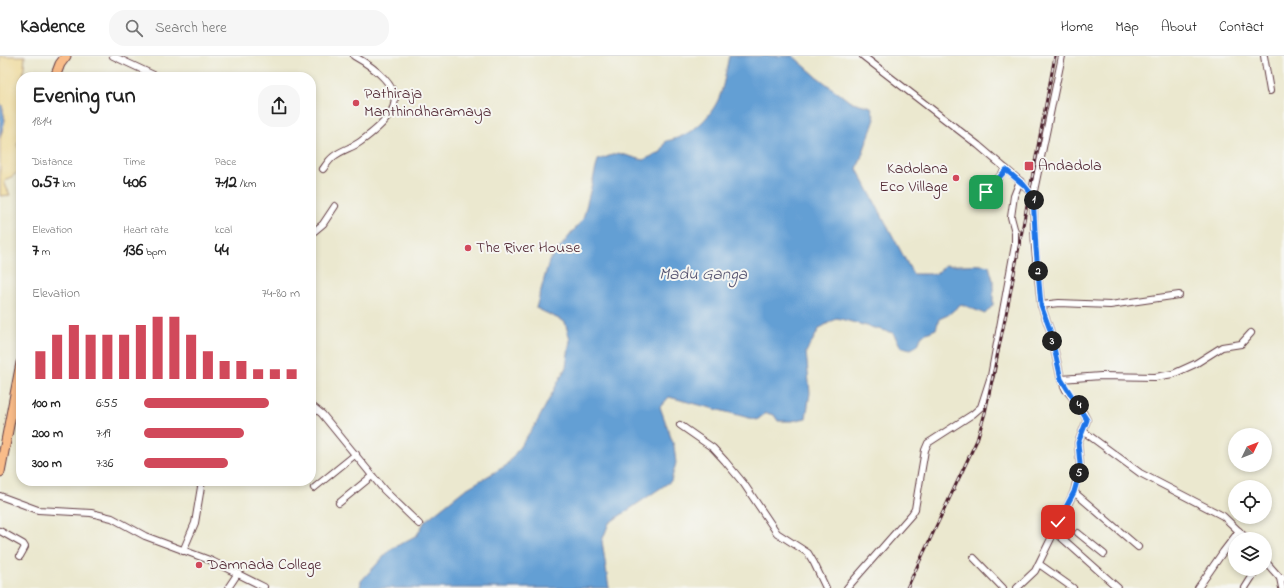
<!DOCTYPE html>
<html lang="en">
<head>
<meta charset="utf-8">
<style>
  :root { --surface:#fff; --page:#f6f6f6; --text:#222; --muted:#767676; --line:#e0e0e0; --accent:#d1495b }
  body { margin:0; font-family:"Indie Flower",sans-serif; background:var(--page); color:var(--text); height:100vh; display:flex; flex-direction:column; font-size:15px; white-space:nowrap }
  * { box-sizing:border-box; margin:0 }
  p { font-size:13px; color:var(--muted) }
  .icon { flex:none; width:22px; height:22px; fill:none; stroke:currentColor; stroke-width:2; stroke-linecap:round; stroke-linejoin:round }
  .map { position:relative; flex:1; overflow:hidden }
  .panel { position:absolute; left:16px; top:16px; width:300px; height:414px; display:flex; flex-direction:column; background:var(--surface); border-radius:16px; box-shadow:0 2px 6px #0003 }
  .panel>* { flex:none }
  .needle { width:26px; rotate:47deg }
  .fabs { position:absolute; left:1228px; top:372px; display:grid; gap:8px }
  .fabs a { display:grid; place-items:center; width:44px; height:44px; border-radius:50%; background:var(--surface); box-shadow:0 2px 6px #0003; font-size:20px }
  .pin { position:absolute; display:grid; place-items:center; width:34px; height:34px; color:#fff; margin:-17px; border-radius:8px; box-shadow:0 2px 6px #0006 }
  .km { position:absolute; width:20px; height:20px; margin:-10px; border-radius:50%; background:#222; color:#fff; font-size:11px; line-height:20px; text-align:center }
  .round { display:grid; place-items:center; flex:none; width:42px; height:42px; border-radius:16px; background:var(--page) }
  .overview { display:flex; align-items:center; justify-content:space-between; height:68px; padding:0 16px }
  h1 { font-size:22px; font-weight:800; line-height:30px }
  .metrics { display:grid; grid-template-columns:repeat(3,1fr); gap:6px; height:68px; padding:4px 16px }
  .metrics div { display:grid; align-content:center }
  .metrics b { font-size:17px; font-weight:800 }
  .metrics small { font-size:11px; font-weight:400 }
  .metrics p { font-size:11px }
  .chart { height:112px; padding:8px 16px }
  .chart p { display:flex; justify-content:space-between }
  .chart svg { width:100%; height:72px; margin-top:4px; stroke:var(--accent); stroke-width:6 }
  ul { padding:0 16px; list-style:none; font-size:13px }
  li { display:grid; grid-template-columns:64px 48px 1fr; align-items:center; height:30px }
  li i { height:10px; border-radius:5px; background:var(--accent) }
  header { display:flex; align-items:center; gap:24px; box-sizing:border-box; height:56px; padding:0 20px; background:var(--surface); border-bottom:1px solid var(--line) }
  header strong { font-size:19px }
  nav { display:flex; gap:22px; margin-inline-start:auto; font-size:14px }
  .search { width:280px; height:36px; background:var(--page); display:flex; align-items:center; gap:10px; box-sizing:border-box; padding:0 14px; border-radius:16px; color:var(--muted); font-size:15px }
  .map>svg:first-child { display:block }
  .sand { fill:#eeda9e; stroke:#9c7c64 }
  .water { fill:#649fd4; stroke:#575f80 }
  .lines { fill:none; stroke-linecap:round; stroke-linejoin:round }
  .minor-casing { stroke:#623d44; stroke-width:8 }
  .highway-casing { stroke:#623d44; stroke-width:11 }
  .minor { stroke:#fff; stroke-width:6 }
  .highway { stroke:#f9bc89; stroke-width:9 }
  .rail-casing { stroke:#4a1f2b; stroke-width:3 }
  .rail { stroke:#f6f6f2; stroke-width:1.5; stroke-dasharray:4.5; stroke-linecap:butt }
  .route-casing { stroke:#fff; stroke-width:8 }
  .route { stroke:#1a73e8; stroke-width:5 }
  .poi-dot { fill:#d1495b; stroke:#f6f6f2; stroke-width:1.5 }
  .labels { text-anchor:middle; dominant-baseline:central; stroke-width:4; stroke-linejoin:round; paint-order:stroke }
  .poi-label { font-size:16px; fill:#4a1f2b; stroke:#f6f6f2; text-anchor:start }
  .water-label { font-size:17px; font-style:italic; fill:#54526f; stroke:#f6f6f2 }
</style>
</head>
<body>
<header>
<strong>Kadence</strong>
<div class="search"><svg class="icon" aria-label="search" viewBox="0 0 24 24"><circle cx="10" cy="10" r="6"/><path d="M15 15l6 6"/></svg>Search here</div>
<nav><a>Home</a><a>Map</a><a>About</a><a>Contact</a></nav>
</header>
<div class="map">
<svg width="1284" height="532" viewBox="0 0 1284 532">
  <rect width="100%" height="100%" fill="#f6f6f2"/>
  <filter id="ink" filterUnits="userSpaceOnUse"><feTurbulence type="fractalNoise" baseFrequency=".025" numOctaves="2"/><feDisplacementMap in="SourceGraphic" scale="8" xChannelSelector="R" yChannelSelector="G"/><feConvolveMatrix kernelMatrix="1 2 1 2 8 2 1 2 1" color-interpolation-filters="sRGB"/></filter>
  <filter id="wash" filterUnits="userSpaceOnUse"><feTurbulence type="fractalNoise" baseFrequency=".012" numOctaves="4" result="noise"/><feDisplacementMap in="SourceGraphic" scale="16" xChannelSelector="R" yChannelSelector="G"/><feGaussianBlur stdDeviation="0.9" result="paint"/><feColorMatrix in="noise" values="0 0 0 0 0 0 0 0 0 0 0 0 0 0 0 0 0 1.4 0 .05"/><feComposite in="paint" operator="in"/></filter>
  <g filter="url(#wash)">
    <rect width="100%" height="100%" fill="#ebe8cf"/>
    <polygon class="sand" points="0,0 25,0 23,21 21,21 21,81 17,89 21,96 21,114 4,126 10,139 0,140 0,82 5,64 2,49 0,47"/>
    <g class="water">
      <path d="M729 0H793L816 20 849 45 871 51 875 63 857 113 913 218H936L946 209C961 210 974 207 989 210L993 224V249L985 258 961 248 948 259 939 263 936 273 922 279 918 289 911 293 901 291 893 277 837 262 820 272 806 296 810 337 806 362 792 365H778L774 359 766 357 757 364 669 341 660 351 674 390 676 407 671 425 609 467 602 485 609 532H360L361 525 391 493 417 479 425 465 464 434 507 409 537 366 566 311 570 284 565 266 536 252 549 205 583 163 598 104 618 97 643 104 661 96 666 85C689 81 709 64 719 42 724 30 726 13 729 0Z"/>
      <polygon points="0,47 2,49 5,64 0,82"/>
    </g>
  </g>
  <g filter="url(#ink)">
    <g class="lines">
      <g class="minor-casing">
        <g id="minor">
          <polyline points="113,0 158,21"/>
          <polyline points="863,0 978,89 1020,125 1033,140 1035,192 1041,249 1050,274 1061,323 1066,334 1079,349 1087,364 1078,387 1080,408 1074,436 1035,515 1017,532"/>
          <polyline points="1264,0 1270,35"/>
          <path d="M323 113C326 109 329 104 333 101 341 94 352 92 360 86 371 78 385 67 391 56 406 32 370 9 354 0"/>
          <polyline points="986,136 1006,113"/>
          <polyline points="1033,140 1062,0"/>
          <polyline points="311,178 323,168 335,150"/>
          <polyline points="1041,249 1059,247 1110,249 1179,239"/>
          <polyline points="1061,323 1101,320 1155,321 1173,318 1195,308 1222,291 1241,288 1251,277"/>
          <polyline points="311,349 322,358 384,434 419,468"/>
          <polyline points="12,354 21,356"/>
          <polyline points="680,369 713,392 725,405 744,428 777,477 808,497 814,507 826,532"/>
          <polyline points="1083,375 1140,417 1223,460 1247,483"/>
          <polyline points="314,432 356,398"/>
          <polyline points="1074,436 1138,491"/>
          <polyline points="0,440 38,454 91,457 112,462 145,480 212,505 264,531"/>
          <polyline points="339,447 372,420"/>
          <polyline points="0,475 23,488 25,491 20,500"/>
          <polyline points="1054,475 1118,532"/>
          <polyline points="1078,477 1104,498"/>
          <polyline points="183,495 195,467 202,425"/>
          <polyline points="974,502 1003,532"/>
          <polyline points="1265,505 1280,522"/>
          <polyline points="1039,508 1073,532"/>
          <polyline points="228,532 238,517"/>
          <polyline points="847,532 912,458 915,453 925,394 928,387 973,358 981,351 991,320 1015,189 1015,176 1011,161 1014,140 1020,125"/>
          <polyline points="1198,532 1223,496 1239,475"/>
          <polyline points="1245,532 1257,513"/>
          <polyline points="1282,532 1280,522 1284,522"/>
        </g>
      </g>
      <g class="highway-casing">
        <g id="highway">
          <polyline points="55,21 60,8 66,0"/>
          <polyline points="0,416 21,307"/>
        </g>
      </g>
      <use href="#minor" class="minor"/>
      <use href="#highway" class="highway"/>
      <g class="rail-casing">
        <polyline id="rail" points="907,532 977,384 985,357 1009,244 1055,0"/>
      </g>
      <use href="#rail" class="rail"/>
    </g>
  </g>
  <g class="lines" filter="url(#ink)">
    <g class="route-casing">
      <polyline id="route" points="986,136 1006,114 1024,129 1033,140 1036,192 1041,249 1050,274 1061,323 1087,364 1078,387 1080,408 1078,422 1074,436 1058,466"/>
    </g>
    <use href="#route" class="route"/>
  </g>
  <g class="poi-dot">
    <circle cx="356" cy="47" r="4"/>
    <rect x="1024" y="105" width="10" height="10" rx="2"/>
    <circle cx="956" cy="122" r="4"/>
    <circle cx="468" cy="192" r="4"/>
    <circle cx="199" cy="509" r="4"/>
  </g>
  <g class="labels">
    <g class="poi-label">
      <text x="364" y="38">Pathiraja<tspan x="364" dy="18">Manthindharamaya</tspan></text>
      <text x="1038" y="110">Andadola</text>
      <text x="948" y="113" text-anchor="end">Kadolana<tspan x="948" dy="18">Eco Village</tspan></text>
      <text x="476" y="192">The River House</text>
      <text x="207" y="509">Damnada College</text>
    </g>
    <g class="water-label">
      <text x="703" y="218">Madu Ganga</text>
    </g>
  </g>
</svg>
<div class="fabs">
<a><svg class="needle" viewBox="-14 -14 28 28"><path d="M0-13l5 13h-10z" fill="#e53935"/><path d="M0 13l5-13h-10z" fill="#767676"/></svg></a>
<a><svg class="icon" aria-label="locate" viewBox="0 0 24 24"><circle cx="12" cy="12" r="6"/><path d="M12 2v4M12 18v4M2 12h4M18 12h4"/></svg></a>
<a><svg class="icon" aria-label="layers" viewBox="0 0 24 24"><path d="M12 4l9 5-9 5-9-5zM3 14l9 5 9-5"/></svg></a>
</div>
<div class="pin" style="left:986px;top:136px;background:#1e9e55"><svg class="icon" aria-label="arrive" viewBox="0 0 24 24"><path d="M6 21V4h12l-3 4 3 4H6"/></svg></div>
<div class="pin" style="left:1058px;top:466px;background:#d93025"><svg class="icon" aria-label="check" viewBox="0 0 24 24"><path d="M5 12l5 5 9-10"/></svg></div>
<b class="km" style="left:1034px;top:144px">1</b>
<b class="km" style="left:1038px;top:215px">2</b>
<b class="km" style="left:1052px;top:285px">3</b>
<b class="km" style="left:1079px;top:349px">4</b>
<b class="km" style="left:1079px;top:417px">5</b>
<section class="panel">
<div class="overview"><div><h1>Evening run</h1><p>18:14</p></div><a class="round"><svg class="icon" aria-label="share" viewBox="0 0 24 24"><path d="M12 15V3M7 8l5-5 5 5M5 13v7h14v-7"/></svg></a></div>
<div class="metrics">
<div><p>Distance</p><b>0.57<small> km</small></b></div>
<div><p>Time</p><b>4:06</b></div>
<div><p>Pace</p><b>7:12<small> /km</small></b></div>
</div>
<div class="metrics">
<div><p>Elevation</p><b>7<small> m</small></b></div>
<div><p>Heart rate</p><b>136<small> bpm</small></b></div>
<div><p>kcal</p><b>44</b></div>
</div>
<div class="chart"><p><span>Elevation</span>74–80 m</p>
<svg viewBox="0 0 160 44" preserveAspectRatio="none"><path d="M5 44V27M15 44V17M25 44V11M35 44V17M45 44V17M55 44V17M65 44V11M75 44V6M85 44V6M95 44V17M105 44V27M115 44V33M125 44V33M135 44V38M145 44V38M155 44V38"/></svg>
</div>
<ul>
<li><b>100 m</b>6:55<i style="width:80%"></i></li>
<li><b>200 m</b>7:19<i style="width:64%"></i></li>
<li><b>300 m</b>7:36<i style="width:54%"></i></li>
</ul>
</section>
</div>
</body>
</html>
